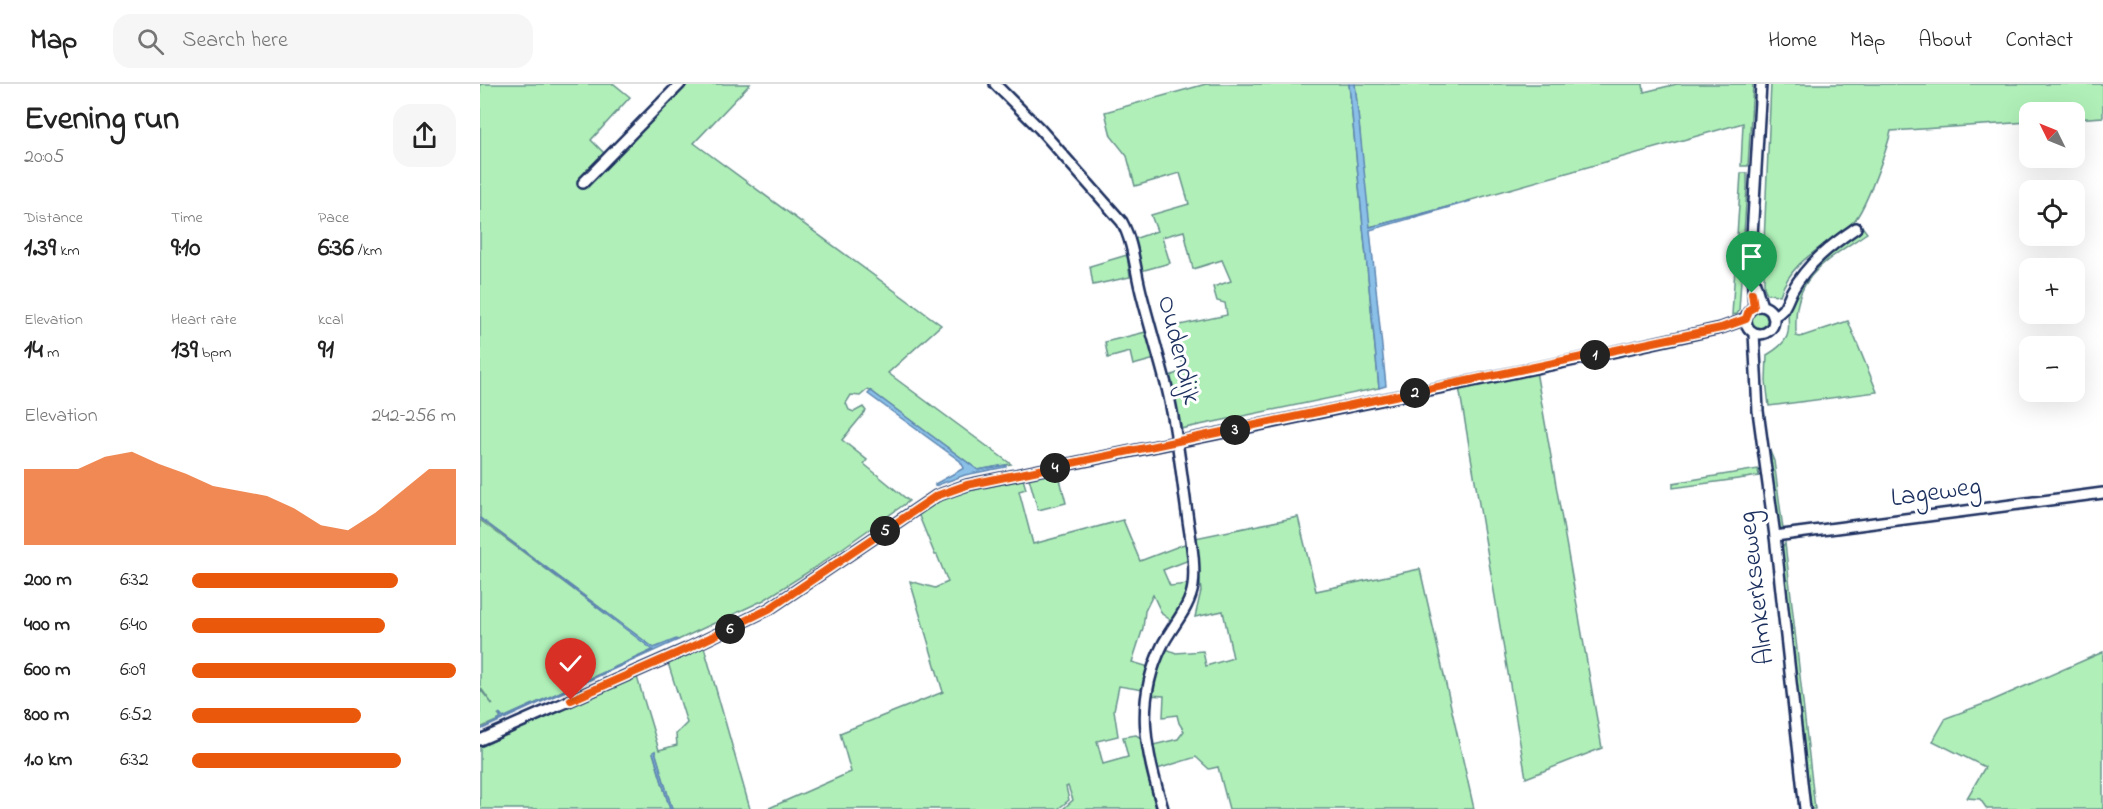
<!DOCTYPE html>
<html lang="en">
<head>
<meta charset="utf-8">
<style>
  :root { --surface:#fff; --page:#f6f6f6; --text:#222; --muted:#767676; --line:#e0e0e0; --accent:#ea580c }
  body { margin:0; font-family:"Indie Flower",sans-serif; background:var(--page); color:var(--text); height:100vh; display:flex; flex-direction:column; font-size:22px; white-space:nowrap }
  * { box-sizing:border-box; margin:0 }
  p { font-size:20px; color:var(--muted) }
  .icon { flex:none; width:33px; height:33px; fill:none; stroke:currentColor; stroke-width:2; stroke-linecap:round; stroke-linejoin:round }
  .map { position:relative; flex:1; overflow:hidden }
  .panel { display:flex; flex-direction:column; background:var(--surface); width:480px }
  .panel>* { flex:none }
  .needle { width:39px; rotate:313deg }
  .fabs { position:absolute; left:1539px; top:18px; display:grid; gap:12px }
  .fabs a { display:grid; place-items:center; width:66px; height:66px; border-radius:12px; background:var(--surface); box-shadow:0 6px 24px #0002; font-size:30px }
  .pin { position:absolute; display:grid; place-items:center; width:51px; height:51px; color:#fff; margin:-62px -26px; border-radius:50% 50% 50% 0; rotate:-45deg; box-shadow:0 0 6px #0007 }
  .pin .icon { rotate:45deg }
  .km { position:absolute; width:30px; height:30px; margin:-15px; border-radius:50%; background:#222; color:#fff; font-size:16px; line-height:30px; text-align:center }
  .round { display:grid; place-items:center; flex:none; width:63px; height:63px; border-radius:18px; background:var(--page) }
  .head { display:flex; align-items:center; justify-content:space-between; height:102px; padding:0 24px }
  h1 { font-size:33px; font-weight:800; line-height:45px }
  .metrics { display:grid; grid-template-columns:repeat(3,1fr); gap:9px; height:102px; padding:6px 24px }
  .metrics div { display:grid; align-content:center }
  .metrics b { font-size:26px; font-weight:800 }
  .metrics small { font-size:16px; font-weight:400 }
  .metrics p { font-size:16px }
  .chart { height:168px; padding:12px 24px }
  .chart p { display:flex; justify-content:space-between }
  .chart svg { width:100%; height:108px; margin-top:6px; fill:var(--accent); opacity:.7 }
  ul { padding:0 24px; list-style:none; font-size:20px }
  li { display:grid; grid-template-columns:96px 72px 1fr; align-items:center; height:45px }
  li i { height:15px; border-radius:8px; background:var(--accent) }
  header { display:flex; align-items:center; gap:36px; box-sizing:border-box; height:84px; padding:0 30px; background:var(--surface); border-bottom:2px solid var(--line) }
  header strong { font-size:28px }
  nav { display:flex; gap:33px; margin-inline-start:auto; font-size:21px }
  .search { width:420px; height:54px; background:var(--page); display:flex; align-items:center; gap:15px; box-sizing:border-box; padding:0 21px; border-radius:18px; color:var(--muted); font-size:22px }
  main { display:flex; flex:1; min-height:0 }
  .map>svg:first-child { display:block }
  .green { fill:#b0f0b8; stroke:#66908b; stroke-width:1.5 }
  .water { fill:#8ac0e8; stroke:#5e86b1; stroke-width:1.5 }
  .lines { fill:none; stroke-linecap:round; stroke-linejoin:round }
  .minor-casing { stroke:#1b2f5e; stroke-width:14 }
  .minor { stroke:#fff; stroke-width:9 }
  .route-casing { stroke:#fff; stroke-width:12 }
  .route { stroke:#ea580c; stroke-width:8 }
  .labels { text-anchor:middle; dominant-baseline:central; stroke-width:6; stroke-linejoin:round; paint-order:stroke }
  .street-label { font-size:27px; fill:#1b2f5e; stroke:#fff }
</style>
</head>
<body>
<header>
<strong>Map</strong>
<div class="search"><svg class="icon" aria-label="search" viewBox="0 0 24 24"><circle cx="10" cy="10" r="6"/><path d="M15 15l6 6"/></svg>Search here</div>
<nav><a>Home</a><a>Map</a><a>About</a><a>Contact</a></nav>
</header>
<main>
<section class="panel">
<div class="head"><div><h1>Evening run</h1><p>20:05</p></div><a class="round"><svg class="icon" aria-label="share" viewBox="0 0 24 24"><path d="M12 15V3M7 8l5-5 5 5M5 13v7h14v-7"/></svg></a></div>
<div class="metrics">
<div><p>Distance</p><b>1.39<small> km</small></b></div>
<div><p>Time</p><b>9:10</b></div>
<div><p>Pace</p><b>6:36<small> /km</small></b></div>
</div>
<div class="metrics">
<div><p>Elevation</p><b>14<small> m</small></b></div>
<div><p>Heart rate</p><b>139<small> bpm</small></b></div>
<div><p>kcal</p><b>91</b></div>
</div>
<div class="chart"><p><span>Elevation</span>242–256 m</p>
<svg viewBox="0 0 160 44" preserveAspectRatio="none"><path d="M0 44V13L10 13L20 13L30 8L40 6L50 11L60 15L70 20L80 22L90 24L100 29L110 36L120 38L130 31L140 22L150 13L160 13V44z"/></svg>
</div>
<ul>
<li><b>200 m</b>6:32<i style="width:78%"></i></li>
<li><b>400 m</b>6:40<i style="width:73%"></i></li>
<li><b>600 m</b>6:09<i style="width:100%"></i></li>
<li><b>800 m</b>6:52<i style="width:64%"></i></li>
<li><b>1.0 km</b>6:32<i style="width:79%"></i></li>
</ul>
</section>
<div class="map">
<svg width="1623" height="725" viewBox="0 0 1623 725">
  <rect width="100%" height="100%" fill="#fff"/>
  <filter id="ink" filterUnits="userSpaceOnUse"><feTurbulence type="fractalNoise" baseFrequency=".0167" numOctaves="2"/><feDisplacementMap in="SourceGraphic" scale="12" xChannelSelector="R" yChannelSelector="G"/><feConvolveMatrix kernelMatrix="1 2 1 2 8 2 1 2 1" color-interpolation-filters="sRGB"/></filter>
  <g filter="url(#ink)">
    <g class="green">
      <polygon points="0,0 134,0 150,13 111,56 126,71 100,98 107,103 208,0 270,0 214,59 461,241 408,289 531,380 498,386 391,307 387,306 380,312 371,311 366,319 369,326 374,328 383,323 386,327 362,356 387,376 384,380 429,417 336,483 284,516 198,556 174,564 0,434"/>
      <polygon points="726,0 869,0 899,304 700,345 690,292 704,286 695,242 747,231 745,219 737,217 733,203 751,197 742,176 713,185 704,147 682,153 690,179 657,188 651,156 677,147 671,131 709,120 700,89 655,102 647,72 631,52 625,28"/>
      <polygon points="875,0 1163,0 1164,8 1197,0 1273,0 1268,82 1261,82 1263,39 931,133 889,143"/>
      <path d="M1291 0H1623V33L1595 35 1594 28H1550L1549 38 1411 47C1407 65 1386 124 1374 137 1348 162 1313 173 1300 211L1287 210 1284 203V158Z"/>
      <polygon points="1261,89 1267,89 1267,103 1259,227 1257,230 1252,231"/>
      <path d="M1381 141 1387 149C1362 166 1324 186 1318 219 1315 230 1316 241 1316 252L1320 253 1368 237 1397 308 1289 322 1286 297 1287 271C1324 249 1299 239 1313 211 1329 182 1356 162 1381 141Z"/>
      <polygon points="647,171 650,193 613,201 610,182"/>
      <circle cx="1279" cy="236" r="8"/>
      <polygon points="666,248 675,275 653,281 650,268 628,274 625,258"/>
      <polygon points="1056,287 1122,664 1046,694 979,303"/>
      <polygon points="1285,355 1294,377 1303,445 1298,443"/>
      <polygon points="1278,385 1279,392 1193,404 1193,399"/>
      <polygon points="578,387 586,419 558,426 549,394"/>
      <path d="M543 395 546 405 539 407 553 460 643 436 660 477 707 459 709 476 683 486 690 502 708 500 703 517 692 537 682 530 673 511 665 527 663 544 652 578 669 583 663 606 639 602 634 626 638 652 617 657 623 680 648 673 643 653 656 651 663 655 675 705 672 709 676 725H583L593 716 588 702 586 703 589 716 578 725H287L371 688 360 649 463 608 430 497 455 504 468 498 457 471H455L437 427C465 410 511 402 543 395Z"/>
      <polygon points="818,433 836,507 940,485 994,725 749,725 738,683 729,685 716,673 674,686 669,662 698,655 704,647 699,639 697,631 683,633 684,612 668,611 684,564 696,569 723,567 726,582 753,574 743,527 715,533 721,507 715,454"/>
      <polygon points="0,436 172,564 173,566 23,634 18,630 21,635 0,644 0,605 13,621 0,603"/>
      <polygon points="1305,459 1335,725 1331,725 1300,466"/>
      <polygon points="224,563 270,725 192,725 175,667 173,669 190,725 0,725 0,663 157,593 179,666 197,661 196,650 207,639 188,579"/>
      <polygon points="1623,568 1623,725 1507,725 1500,715 1487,714 1505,683 1453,657 1466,634 1509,618"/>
    </g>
    <g class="water">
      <polygon points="869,0 875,0 890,143 991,117 890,146 906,302 899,304"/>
      <polygon points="391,307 498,386 526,381 526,383 485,391 455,402 455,400 484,384 480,377 388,310"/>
      <polygon points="0,434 174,564 196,555 198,556 0,646 21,635 19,629 23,634 173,566"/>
      <polygon points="175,667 192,725 190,725 173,668"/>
    </g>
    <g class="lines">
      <g class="minor-casing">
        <g id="minor">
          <path d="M515 0 560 45 642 138C654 160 655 187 662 212 670 243 679 273 687 304 697 345 701 388 707 429 710 453 716 478 713 502 710 524 692 542 682 562 654 619 666 667 683 725"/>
          <polyline points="103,99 200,0"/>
          <polyline points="1274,196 1282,222"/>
          <circle cx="1280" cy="236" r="14"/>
          <polyline points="1274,223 1271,169 1281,0"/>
          <path d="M1293 232C1306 227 1306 218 1312 207 1327 180 1351 161 1376 144"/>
          <polyline points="1274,249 1278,327 1295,452 1325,725"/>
          <polyline points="1295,452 1623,409"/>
          <polyline points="0,656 209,564 289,525 456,412 487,401 1114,272 1241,244 1266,235"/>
        </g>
      </g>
      <use href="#minor" class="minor"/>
    </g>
  </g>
  <g class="lines" filter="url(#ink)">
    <g class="route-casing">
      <polyline id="route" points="91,616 209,564 289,525 456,412 487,401 1241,244 1266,235 1269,226 1274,223 1272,209"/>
    </g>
    <use href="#route" class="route"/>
  </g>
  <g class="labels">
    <g class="street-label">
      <text transform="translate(698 266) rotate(76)">Oudendijk</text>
      <text transform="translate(1456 409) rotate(-8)">Lageweg</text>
      <text transform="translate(1277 504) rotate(-97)">Almkerkseweg</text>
    </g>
  </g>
</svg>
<div class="fabs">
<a><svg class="needle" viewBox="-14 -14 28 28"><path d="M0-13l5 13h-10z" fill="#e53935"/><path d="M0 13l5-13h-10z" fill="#767676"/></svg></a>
<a><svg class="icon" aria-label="locate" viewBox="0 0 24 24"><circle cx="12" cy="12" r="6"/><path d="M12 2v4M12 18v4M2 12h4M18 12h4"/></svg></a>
<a>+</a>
<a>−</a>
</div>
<div class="pin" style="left:1272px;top:209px;background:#1e9e55"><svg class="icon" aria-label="arrive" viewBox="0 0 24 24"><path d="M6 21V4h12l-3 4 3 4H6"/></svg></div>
<div class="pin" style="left:91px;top:616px;background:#d93025"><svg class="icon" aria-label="check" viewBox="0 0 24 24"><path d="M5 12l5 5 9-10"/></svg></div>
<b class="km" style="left:1115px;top:271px">1</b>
<b class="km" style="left:935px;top:309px">2</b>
<b class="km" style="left:755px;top:346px">3</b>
<b class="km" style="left:575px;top:384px">4</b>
<b class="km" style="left:405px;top:447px">5</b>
<b class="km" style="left:250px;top:545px">6</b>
</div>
</main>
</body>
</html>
